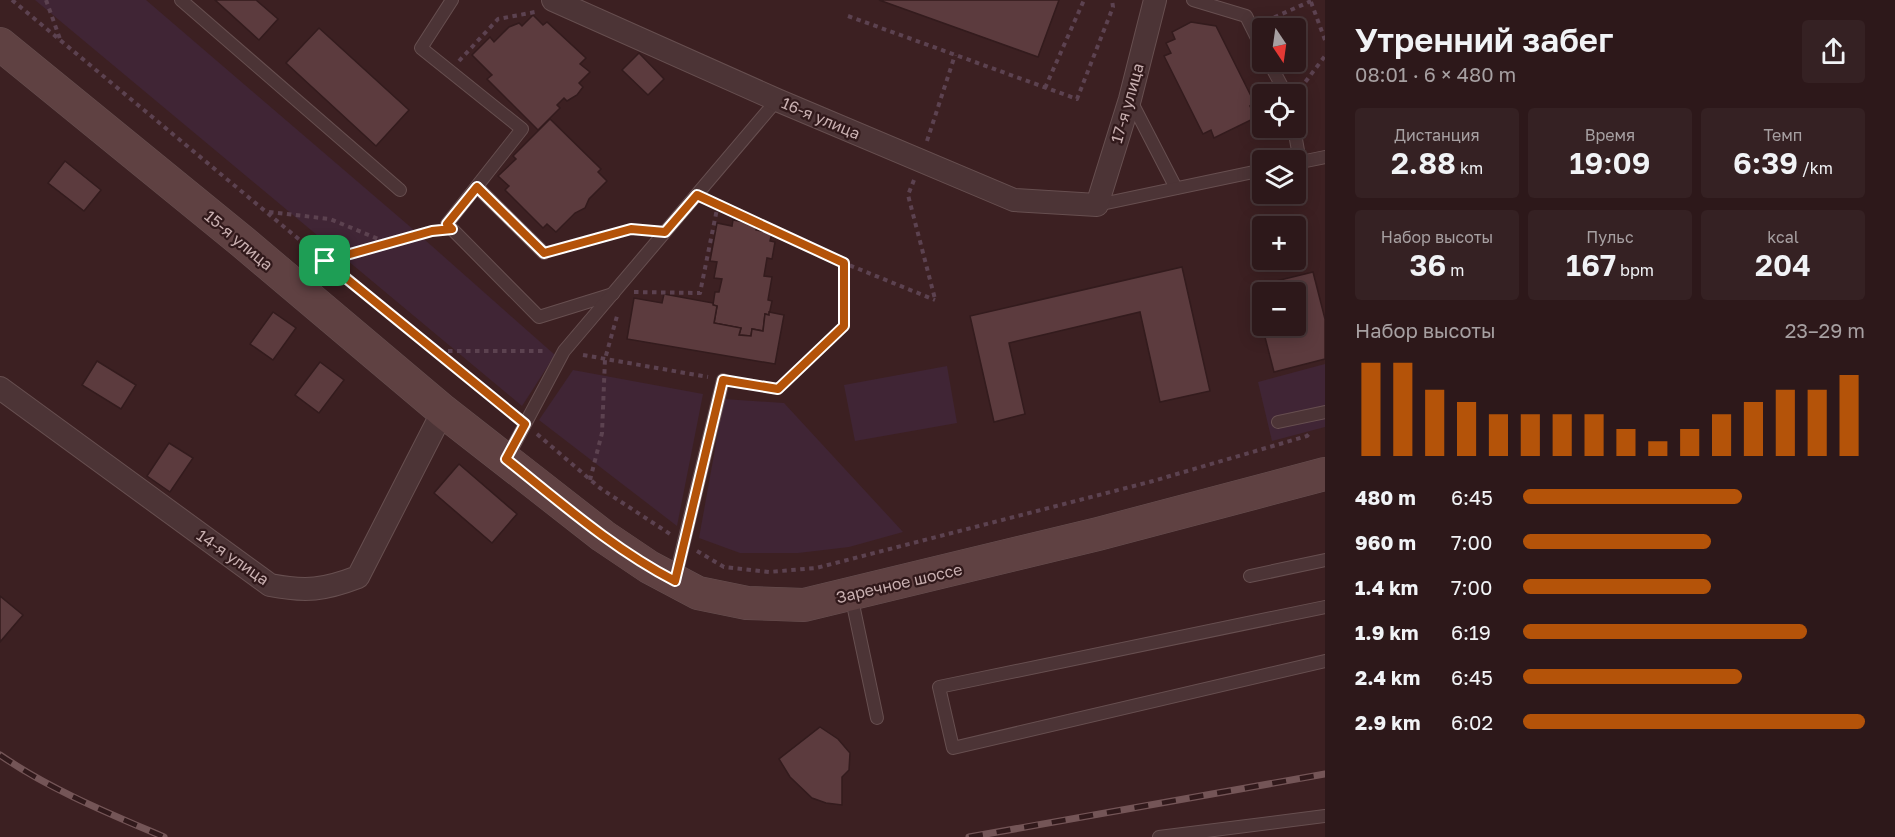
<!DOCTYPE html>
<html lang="ru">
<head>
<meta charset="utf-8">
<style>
  :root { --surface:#2d181a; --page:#352123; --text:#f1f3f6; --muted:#a7a0a2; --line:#483739; --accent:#b45309 }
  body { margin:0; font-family:"Golos Text",sans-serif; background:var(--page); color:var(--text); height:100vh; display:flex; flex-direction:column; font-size:22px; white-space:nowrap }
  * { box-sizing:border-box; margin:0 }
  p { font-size:20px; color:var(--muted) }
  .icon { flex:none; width:33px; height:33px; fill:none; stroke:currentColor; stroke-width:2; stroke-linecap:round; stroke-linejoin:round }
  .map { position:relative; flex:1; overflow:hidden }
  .sheet { display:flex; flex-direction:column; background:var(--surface); width:570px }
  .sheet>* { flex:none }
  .needle { width:39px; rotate:167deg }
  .tools { position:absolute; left:1252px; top:18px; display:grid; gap:12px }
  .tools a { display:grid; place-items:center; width:54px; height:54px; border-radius:6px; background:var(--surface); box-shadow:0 3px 15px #0003,0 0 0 2px var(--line); font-size:30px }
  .pin { position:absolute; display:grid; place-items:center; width:51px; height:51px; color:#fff; margin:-26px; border-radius:12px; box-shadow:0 3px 9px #0006 }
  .round { display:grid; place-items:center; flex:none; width:63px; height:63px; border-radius:6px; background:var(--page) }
  .summary { display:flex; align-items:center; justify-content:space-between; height:102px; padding:0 30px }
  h1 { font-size:33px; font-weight:600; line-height:45px }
  .metrics { display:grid; grid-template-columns:repeat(3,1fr); gap:9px; height:102px; padding:6px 30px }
  .metrics div { display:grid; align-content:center; border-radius:6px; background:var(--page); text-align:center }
  .metrics b { font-size:30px; font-weight:600 }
  .metrics small { font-size:16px; font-weight:400 }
  .metrics p { font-size:16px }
  .chart { height:168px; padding:12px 30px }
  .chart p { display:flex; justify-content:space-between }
  .chart svg { width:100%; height:108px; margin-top:6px; stroke:var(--accent); stroke-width:6 }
  ul { padding:0 30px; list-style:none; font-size:20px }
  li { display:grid; grid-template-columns:96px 72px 1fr; align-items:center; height:45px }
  li i { height:15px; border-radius:8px; background:var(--accent) }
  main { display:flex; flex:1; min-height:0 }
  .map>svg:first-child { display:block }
  .green { fill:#402535 }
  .building { fill:#5c3b3e; stroke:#331b1d; stroke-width:1.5; fill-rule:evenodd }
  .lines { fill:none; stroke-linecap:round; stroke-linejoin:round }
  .service-casing { stroke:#674f50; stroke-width:14 }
  .minor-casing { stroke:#674f50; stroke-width:24 }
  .secondary-casing { stroke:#674f50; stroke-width:34 }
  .path { stroke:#5c4250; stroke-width:4; stroke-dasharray:4.5 4.5; stroke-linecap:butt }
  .service { stroke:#4c3436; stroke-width:12 }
  .minor { stroke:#4c3436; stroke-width:22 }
  .secondary { stroke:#5f4142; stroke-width:33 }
  .rail-casing { stroke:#745557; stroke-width:7 }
  .rail { stroke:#31191b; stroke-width:4.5; stroke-dasharray:14; stroke-linecap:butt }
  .route-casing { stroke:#fff; stroke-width:12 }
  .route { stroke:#b45309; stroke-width:8 }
  .labels { text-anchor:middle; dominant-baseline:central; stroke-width:4.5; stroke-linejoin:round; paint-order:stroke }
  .street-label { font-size:16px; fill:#c8afb0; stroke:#31191b }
</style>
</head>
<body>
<main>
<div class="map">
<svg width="1325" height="837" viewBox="0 0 1325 837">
  <rect width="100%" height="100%" fill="#3c2022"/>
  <g class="green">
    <polygon points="35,0 146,0 407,224 555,355 522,406"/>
    <polygon points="1325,364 1325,427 1272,441 1258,382"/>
    <polygon points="947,366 957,423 855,441 844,385"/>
    <polygon points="573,370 703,394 677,526 539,420"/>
    <polygon points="724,399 784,403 903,532 849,547 798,553 740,553 699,538"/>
  </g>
  <g class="building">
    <polygon points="215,0 256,0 278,19 259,40"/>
    <polygon points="879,0 1059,0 1038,57"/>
    <polygon points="533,15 543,25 547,22 586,58 580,64 590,72 579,83 583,87 577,95 567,101 564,98 557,105 560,108 538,130 487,79 492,75 472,55 490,37 494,42 509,27 519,23 522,26"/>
    <polygon points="1191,22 1216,26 1255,104 1250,106 1255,118 1214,138 1211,130 1203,134 1164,56 1171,53 1166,43 1175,39 1172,32"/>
    <polygon points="319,28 409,110 376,146 286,63"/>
    <polygon points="639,53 664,79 648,95 622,70"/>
    <polygon points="550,119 601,169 598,172 607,181 589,199 585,208 575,213 556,232 547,224 543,228 505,190 509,186 498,176 516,159 513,156"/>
    <polygon points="65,161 101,190 84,211 48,183"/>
    <polygon points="733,220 757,224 756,230 772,233 770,241 775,242 772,259 767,258 764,276 772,277 768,300 772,301 769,315 765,314 763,331 752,329 751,336 739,335 741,328 714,323 717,306 713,305 715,292 719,292 722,279 714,278 717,262 710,261 717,223 732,226"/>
    <polygon points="1182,267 1210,391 1160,402 1140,312 1009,343 1025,414 994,422 970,316"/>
    <path d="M1313 272 1325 319V359L1274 372 1252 287ZM1263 292H1296V326H1263Z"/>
    <polygon points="664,294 713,303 713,305 717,306 714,323 741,328 739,335 751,336 752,329 763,331 765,314 769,315 769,312 784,315 775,364 627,339 634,298 662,303"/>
    <polygon points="273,312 296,328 273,360 250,344"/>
    <polygon points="97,361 136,385 121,409 82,385"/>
    <polygon points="320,362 344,380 319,413 295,395"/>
    <polygon points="169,443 193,458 170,492 147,476"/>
    <polygon points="459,464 517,514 492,543 434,493"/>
    <polygon points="0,596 23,615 0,642"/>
    <polygon points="820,727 838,739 850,753 849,770 842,777 842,805 826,803 812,798 790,777 779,759"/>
  </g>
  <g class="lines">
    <g class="service-casing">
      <g id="service">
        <polyline points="181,0 400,190"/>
        <polyline points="452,0 421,48 522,129 447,224 539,317 613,294"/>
        <polyline points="1193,0 1246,16 1263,50"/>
        <polyline points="1269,62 1286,94"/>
        <polyline points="1130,99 1176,188"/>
        <polyline points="1294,128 1300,162"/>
        <polyline points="1296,163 1325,157"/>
        <polyline points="477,187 544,253"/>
        <polyline points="1097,205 1263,170"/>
        <polyline points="1278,422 1325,412"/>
        <polyline points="507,458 564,351 777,100"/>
        <polyline points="1250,576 1325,560"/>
        <polyline points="675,579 723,380"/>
        <polyline points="851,595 877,718"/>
        <polyline points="1325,607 939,687 953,748 1325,661"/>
        <polyline points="1159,837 1325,816"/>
      </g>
    </g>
    <g class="minor-casing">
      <g id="minor">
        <polyline points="553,0 777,100 1014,200 1097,205 1130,99 1155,0"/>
        <path d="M0 388 270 585C306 592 324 590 358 577L443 411"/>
      </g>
    </g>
    <g class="secondary-casing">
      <polyline id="secondary" points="0,44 244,243 443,411 603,536 649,567 698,593 747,603 804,605 1098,534 1325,474"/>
    </g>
    <g class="path">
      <polyline points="12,0 325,261 513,414"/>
      <polyline points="46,0 60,39"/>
      <polyline points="1311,2 1325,40"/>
      <polyline points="848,16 1077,99 1113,7 1112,0"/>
      <polyline points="1266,21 1311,1"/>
      <polyline points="459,61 498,19 535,12"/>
      <polyline points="1045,88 1084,0"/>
      <polyline points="1300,89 1325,56"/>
      <polyline points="927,141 955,55"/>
      <polyline points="914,180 908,195 935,299"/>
      <polyline points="711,201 844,263 935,300"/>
      <polyline points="269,212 330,219 388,243"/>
      <polyline points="559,249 631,229 645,230"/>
      <polyline points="326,261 434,231"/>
      <polyline points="634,292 700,293 718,204"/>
      <polyline points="439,351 545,351"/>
      <polyline points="583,355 708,377"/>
      <polyline points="739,383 778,389 844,326 844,263"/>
      <polyline points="537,434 600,488 670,534"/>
      <polyline points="590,480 602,433 605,359 617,316"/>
      <polyline points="697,551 724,567 769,572 816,568 1153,481 1307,436 1310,433"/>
    </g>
    <use href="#service" class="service"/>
    <use href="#minor" class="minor"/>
    <use href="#secondary" class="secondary"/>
    <g class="rail-casing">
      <g id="rail">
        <path d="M0 755C51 790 108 813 164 837"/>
        <polyline points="969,837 1325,774"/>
      </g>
    </g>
    <use href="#rail" class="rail"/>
  </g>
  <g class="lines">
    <g class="route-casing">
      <path id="route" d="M477 187 544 253 631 229 665 232 697 195 844 263V326L778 389 723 380 675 581C613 549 560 502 506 459L525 424 325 261 432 231 452 229 447 224Z"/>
    </g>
    <use href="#route" class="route"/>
  </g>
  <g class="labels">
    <g class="street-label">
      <text transform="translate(1127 103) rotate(-74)">17-я улица</text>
      <text transform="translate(821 118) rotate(23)">16-я улица</text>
      <text transform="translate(239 240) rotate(40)">15-я улица</text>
      <text transform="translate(233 557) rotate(35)">14-я улица</text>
      <text transform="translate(899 583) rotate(-13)">Заречное шоссе</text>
    </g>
  </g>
</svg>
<div class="tools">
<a><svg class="needle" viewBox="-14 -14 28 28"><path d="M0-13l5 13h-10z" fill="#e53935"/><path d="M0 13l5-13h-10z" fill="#a7a0a2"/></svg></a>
<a><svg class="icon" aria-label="locate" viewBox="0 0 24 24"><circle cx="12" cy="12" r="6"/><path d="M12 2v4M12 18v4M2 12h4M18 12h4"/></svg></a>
<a><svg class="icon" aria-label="layers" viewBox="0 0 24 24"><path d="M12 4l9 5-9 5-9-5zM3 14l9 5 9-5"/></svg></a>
<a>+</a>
<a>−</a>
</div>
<div class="pin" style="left:325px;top:261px;background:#1e9e55"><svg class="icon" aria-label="arrive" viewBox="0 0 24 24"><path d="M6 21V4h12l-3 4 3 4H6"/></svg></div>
</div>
<section class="sheet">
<div class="summary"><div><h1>Утренний забег</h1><p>08:01 · 6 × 480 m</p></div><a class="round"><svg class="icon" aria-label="share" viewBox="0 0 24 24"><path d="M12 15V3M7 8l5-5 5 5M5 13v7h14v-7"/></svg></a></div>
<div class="metrics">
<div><p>Дистанция</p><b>2.88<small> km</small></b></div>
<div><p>Время</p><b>19:09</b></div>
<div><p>Темп</p><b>6:39<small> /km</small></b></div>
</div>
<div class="metrics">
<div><p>Набор высоты</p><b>36<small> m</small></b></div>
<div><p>Пульс</p><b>167<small> bpm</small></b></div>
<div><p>kcal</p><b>204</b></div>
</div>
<div class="chart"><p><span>Набор высоты</span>23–29 m</p>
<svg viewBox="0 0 160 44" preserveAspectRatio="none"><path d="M5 44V6M15 44V6M25 44V17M35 44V22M45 44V27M55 44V27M65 44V27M75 44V27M85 44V33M95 44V38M105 44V33M115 44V27M125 44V22M135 44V17M145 44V17M155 44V11"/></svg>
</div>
<ul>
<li><b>480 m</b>6:45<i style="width:64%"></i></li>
<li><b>960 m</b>7:00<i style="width:55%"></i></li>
<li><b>1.4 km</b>7:00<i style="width:55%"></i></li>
<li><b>1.9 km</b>6:19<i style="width:83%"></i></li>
<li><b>2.4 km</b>6:45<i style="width:64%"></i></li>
<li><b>2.9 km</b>6:02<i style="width:100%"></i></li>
</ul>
</section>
</main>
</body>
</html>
